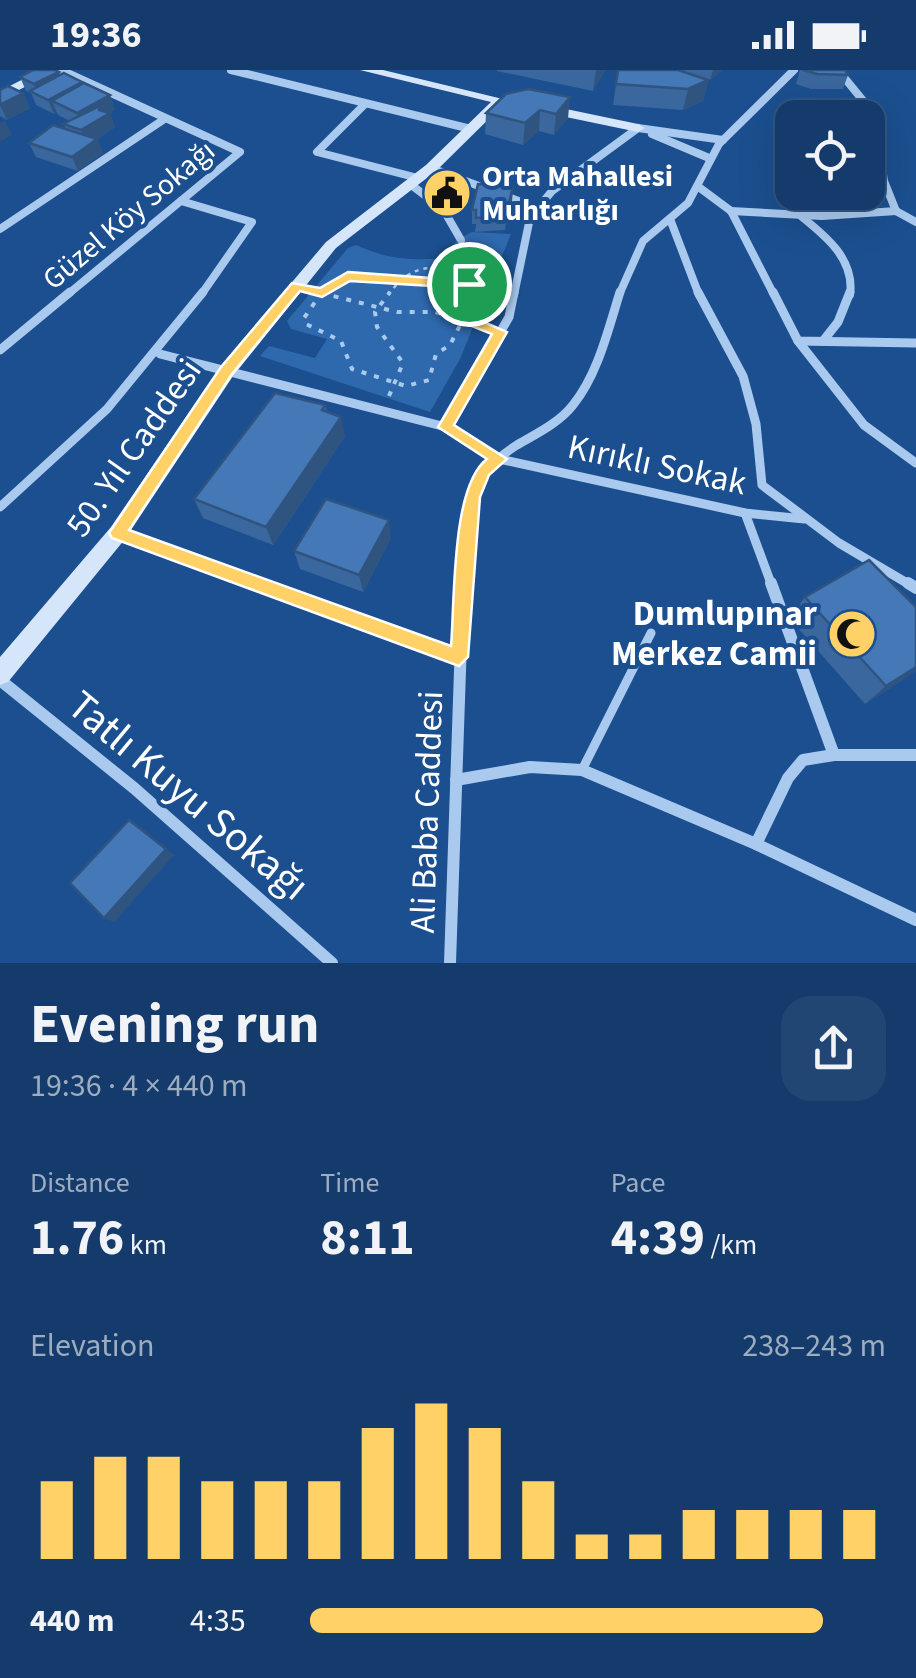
<!DOCTYPE html>
<html lang="en">
<head>
<meta charset="utf-8">
<style>
  :root { --surface:#143b6b; --page:#214673; --text:#f1f3f6; --muted:#9dadc1; --line:#33557e; --accent:#ffd166 }
  body { margin:0; font-family:"Source Sans 3",sans-serif; background:var(--page); color:var(--text); height:100vh; display:flex; flex-direction:column; font-size:38px; white-space:nowrap }
  * { box-sizing:border-box; margin:0 }
  p { font-size:32px; color:var(--muted) }
  .icon { flex:none; width:55px; height:55px; fill:none; stroke:currentColor; stroke-width:2; stroke-linecap:round; stroke-linejoin:round }
  .map { position:relative; height:893px; overflow:hidden }
  .details { display:flex; flex-direction:column; background:var(--surface); flex:1 }
  .details>* { flex:none }
  .tools { position:absolute; left:775px; top:30px; display:grid; gap:20px }
  .tools a { display:grid; place-items:center; width:110px; height:110px; border-radius:20px; background:var(--surface); box-shadow:0 10px 40px #0002,0 0 0 2px var(--line); font-size:50px }
  .pin { position:absolute; display:grid; place-items:center; width:85px; height:85px; color:#fff; margin:-42px; border:5px solid #fff; border-radius:50%; box-shadow:0 2px 10px #0007 }
  .round { display:grid; place-items:center; flex:none; width:105px; height:105px; border-radius:30px; background:var(--page) }
  .head { display:flex; align-items:center; justify-content:space-between; height:170px; padding:0 30px }
  h1 { font-size:55px; font-weight:700; line-height:75px }
  .figures { display:grid; grid-template-columns:repeat(3,1fr); gap:15px; height:170px; padding:10px 30px }
  .figures div { display:grid; align-content:center }
  .figures b { font-size:50px; font-weight:700 }
  .figures small { font-size:28px; font-weight:400 }
  .figures p { font-size:28px }
  .chart { height:280px; padding:20px 30px }
  .chart p { display:flex; justify-content:space-between }
  .chart svg { width:100%; height:180px; margin-top:10px; stroke:var(--accent); stroke-width:6 }
  ul { padding:0 30px; list-style:none; font-size:32px }
  li { display:grid; grid-template-columns:160px 120px 1fr; align-items:center; height:75px }
  li i { height:25px; border-radius:12px; background:var(--accent) }
  .status { display:flex; justify-content:space-between; align-items:center; height:70px; padding:0 50px; background:var(--surface); direction:ltr }
  .status svg { height:28px; fill:currentColor }
  .map>svg:first-child { display:block }
  .green { fill:#2e69ad }
  .lines { fill:none; stroke-linecap:round; stroke-linejoin:round }
  .path-far1 { stroke:#a9c9ee; stroke-width:2.5; stroke-dasharray:4 5; stroke-linecap:butt }
  .path { stroke:#a9c9ee; stroke-width:4; stroke-dasharray:5 8; stroke-linecap:butt }
  .lane { stroke:#a9c9ee; stroke-width:9 }
  .street-far2 { stroke:#a9c9ee; stroke-width:8 }
  .street-far1 { stroke:#a9c9ee; stroke-width:9 }
  .street { stroke:#a9c9ee; stroke-width:12 }
  .secondary { fill:#d6e6fa; fill-rule:evenodd }
  .wall { fill:#3a679d }
  .shaded-wall { fill:#305480 }
  .building { fill:#4478b7; stroke:#305480; stroke-width:2.5 }
  .route { fill:#ffd166; stroke:#fff; stroke-width:2.5; fill-rule:evenodd }
  .labels { text-anchor:middle; dominant-baseline:central; stroke-width:8; stroke-linejoin:round; paint-order:stroke }
  .far-poi-label { font-size:30px; font-weight:bold; fill:#fff; stroke:#1b4f8f; text-anchor:start }
  .far-street-label { font-size:30px; fill:#fff; stroke:#1b4f8f }
  .street-label { font-size:35px; fill:#fff; stroke:#1b4f8f }
  .poi-label { font-size:35px; font-weight:bold; fill:#fff; stroke:#1b4f8f; text-anchor:end }
  .near-street-label { font-size:42px; fill:#fff; stroke:#1b4f8f }
</style>
</head>
<body>
<div class="status"><b>19:36</b><svg viewBox="0 0 49 12"><path d="M0 12V9h3v3zM5 12V6h3v6zM10 12V3h3v9zM15 12V0h3v12zM26 1h20v11H26zM47 4h2v5h-2z"/></svg></div>
<div class="map">
<svg width="916" height="893" viewBox="0 0 916 893">
  <rect width="100%" height="100%" fill="#1b4f8f"/>
  <path class="green" d="M472 162 511 164 460 289 430 342 260 286 269 276 315 288 327 269 291 259 287 251 348 178 356 175C386 189 411 191 445 188L457 170Z"/>
  <g class="lines">
    <g class="path-far1">
      <polyline points="321,223 329,225"/>
      <polyline points="320,225 348,206 469,214 478,220 475,225"/>
      <path d="M388 225C418 185 432 208 459 184"/>
    </g>
    <g class="path">
      <polyline points="322,222 304,248 306,254 341,271 352,299 406,316 429,310 436,284 450,275 477,222"/>
      <polyline points="321,223 397,242 435,242 486,257"/>
      <polyline points="389,326 403,293 377,257 375,242 390,222"/>
    </g>
    <polyline class="lane" points="582,700 651,563"/>
    <g class="street-far2">
      <polyline points="61,0 240,82 67,225"/>
      <polyline points="231,0 471,59"/>
      <polyline points="838,0 874,44 884,111 896,141"/>
      <polyline points="364,35 317,82 418,108"/>
      <polyline points="638,58 723,70"/>
      <polyline points="652,64 709,88"/>
      <polyline points="431,98 537,138"/>
      <polyline points="410,114 443,139 461,170"/>
      <polyline points="700,118 731,141 774,225"/>
      <polyline points="181,131 252,152 201,225"/>
      <polyline points="731,141 822,146 896,141"/>
      <polyline points="896,141 916,152"/>
      <path d="M802 147C827 167 855 190 850 225"/>
      <polyline points="670,149 699,225"/>
      <polyline points="0,159 163,50"/>
      <polyline points="514,225 530,148 552,121 638,58"/>
      <polyline points="619,225 643,171 688,133 719,74 794,0"/>
    </g>
    <g class="street-far1">
      <polyline points="698,222 743,306 756,354 762,415 839,473 912,516"/>
      <polyline points="773,222 798,271 916,273"/>
      <polyline points="798,271 864,355 916,393"/>
      <polyline points="823,271 838,252 850,222"/>
      <polyline points="0,280 70,222"/>
      <polyline points="160,284 446,357 499,389 745,443 804,449"/>
      <polyline points="446,357 509,247 514,222"/>
      <polyline points="0,437 107,339 203,222"/>
      <polyline points="745,443 772,516"/>
      <polyline points="118,463 264,516"/>
      <path d="M463 516C464 455 461 410 517 375 536 364 559 353 573 335 598 304 608 260 620 222"/>
    </g>
    <g class="street">
      <polyline points="257,513 459,587"/>
      <polyline points="771,513 834,685"/>
      <polyline points="908,513 916,518"/>
      <polyline points="0,610 134,718 332,893"/>
      <polyline points="456,710 530,697 582,700 756,774 788,708 803,690 834,685 916,685"/>
      <polyline points="756,774 916,850"/>
      <polyline points="450,893 463,513"/>
    </g>
    <g class="secondary">
      <polygon points="41,0 57,0 0,30 0,21"/>
      <polygon points="360,0 383,0 515,32 503,35 436,101 336,178 233,306 125,469 8,612 0,615 0,587 111,457 221,296 326,172 426,95 491,32"/>
      <polygon points="542,34 638,54 645,58 638,62 537,41 535,38"/>
    </g>
  </g>
  <g class="wall">
    <polygon points="497,0 605,0 593,21 497,1"/>
    <polygon points="618,0 722,0 710,10 695,6 708,10 703,31 683,40 613,35"/>
    <polygon points="800,0 848,5 843,19 811,19 796,14"/>
    <polygon points="60,5 83,14 115,39 109,43 115,57 97,69 103,83 78,101 36,87 29,73 66,59 63,54 70,51 58,45 57,43 54,44 36,35 31,23 26,21 20,7"/>
    <polygon points="0,20 23,23 30,38 7,50 0,46"/>
    <polygon points="506,24 568,48 554,65 539,61 523,75 485,64 486,43"/>
    <polygon points="431,115 463,117 463,124 457,131 431,122"/>
    <polygon points="513,116 512,131 505,160 475,162 476,154 472,154 472,140"/>
    <polygon points="325,335 327,341 345,366 273,475 203,448 194,429"/>
    <polygon points="391,468 363,522 300,499 294,481"/>
    <polygon points="805,527 916,537 916,601 865,634 789,548"/>
  </g>
  <g class="shaded-wall">
    <polygon points="596,0 605,0 593,21"/>
    <polygon points="713,0 722,0 710,10"/>
    <polygon points="59,2 65,16 39,26 34,14"/>
    <polygon points="708,10 703,31 683,40 688,19"/>
    <polygon points="82,12 88,26 52,31 57,43 54,44 48,30"/>
    <polygon points="23,23 30,38 7,50 0,35"/>
    <polygon points="110,25 115,39 103,46 110,43 115,57 87,75 81,60 83,57 77,43"/>
    <polygon points="570,27 568,48 554,65 556,44"/>
    <polygon points="540,40 539,61 523,75 525,53"/>
    <polygon points="5,51 12,65 0,72 0,53"/>
    <polygon points="97,69 103,83 78,101 72,87"/>
    <polygon points="513,116 512,131 505,160 506,146"/>
    <polygon points="463,117 463,124 457,131 457,123"/>
    <polygon points="341,347 345,366 273,475 266,457"/>
    <polygon points="389,450 391,468 363,522 359,505"/>
    <polygon points="916,597 916,601 865,634 886,616"/>
    <polygon points="129,750 174,785 114,852 104,848"/>
  </g>
  <g class="building">
    <polygon points="33,0 55,0 59,2 34,14 20,7"/>
    <polygon points="618,0 678,0 708,10 688,19 616,14"/>
    <polygon points="803,0 845,0 848,5 817,4"/>
    <polygon points="64,3 82,12 48,30 30,21"/>
    <polygon points="84,13 110,25 77,43 52,31"/>
    <polygon points="8,16 23,23 0,35 0,20"/>
    <polygon points="528,19 570,27 556,44 540,40 525,53 486,43 506,24"/>
    <polygon points="100,36 99,40 110,43 81,60 63,54"/>
    <polygon points="53,55 97,69 72,87 29,73"/>
    <polygon points="438,108 463,117 457,123 431,115"/>
    <polygon points="478,114 513,116 506,146 476,148 476,140 472,140"/>
    <polygon points="275,323 325,335 322,340 341,347 266,457 194,429"/>
    <polygon points="326,429 389,450 359,505 294,481"/>
    <polygon points="869,490 916,537 916,597 886,616 805,527"/>
    <polygon points="129,750 166,779 104,848 70,813"/>
  </g>
  <path class="route" d="M348 202 473 211 485 223 472 247 507 262 454 355 507 389 489 405 480 427 468 587 459 596 112 468 109 463 221 297 292 213 320 218ZM350 211 465 218 471 224 457 250 492 264 438 357 487 389C451 416 455 531 451 576L129 460 232 304 300 221 322 227Z"/>
  <defs>
    <g id="civic-disc" transform="scale(2.5)"><circle r="9.5" fill="#ffd166" stroke="#1b4f8f"/><path d="M-.6-6.5H3V-4.5H.6V-3L4-1V1h2V6H-6V1h2V-1L-.6-3ZM-1.2 2.5V6h2.4V2.5Z" fill="#111"/></g>
    <g id="mosque-disc" transform="scale(2.5)"><circle r="9.5" fill="#ffd166" stroke="#1b4f8f"/><path d="M3.5-4.9A6 6 0 1 0 3.5 4.9A5 5 0 1 1 3.5-4.9Z" fill="#111"/></g>
  </defs>
  <g fill-rule="evenodd">
    <use href="#civic-disc" x="447" y="123"/>
    <use href="#mosque-disc" x="852" y="564"/>
  </g>
  <g class="labels">
    <g class="far-poi-label">
      <text x="482" y="106">Orta Mahallesi<tspan x="482" dy="34">Muhtarlığı</tspan></text>
    </g>
    <g class="far-street-label">
      <text transform="translate(129 145) rotate(-40)">Güzel Köy Sokağı</text>
    </g>
    <g class="street-label">
      <text transform="translate(134 378) rotate(-55)">50. Yıl Caddesi</text>
      <text transform="translate(657 395) rotate(12)">Kırıklı Sokak</text>
      <text transform="translate(427 742) rotate(-88)">Ali Baba Caddesi</text>
    </g>
    <g class="poi-label">
      <text x="817" y="544">Dumlupınar<tspan x="817" dy="40">Merkez Camii</tspan></text>
    </g>
    <g class="near-street-label">
      <text transform="translate(188 726) rotate(40)">Tatlı Kuyu Sokağı</text>
    </g>
  </g>
</svg>
<div class="tools">
<a><svg class="icon" aria-label="locate" viewBox="0 0 24 24"><circle cx="12" cy="12" r="6"/><path d="M12 2v4M12 18v4M2 12h4M18 12h4"/></svg></a>
</div>
<div class="pin" style="left:469px;top:214px;background:#1e9e55"><svg class="icon" aria-label="arrive" viewBox="0 0 24 24"><path d="M6 21V4h12l-3 4 3 4H6"/></svg></div>
</div>
<section class="details">
<div class="head"><div><h1>Evening run</h1><p>19:36 · 4 × 440 m</p></div><a class="round"><svg class="icon" aria-label="share" viewBox="0 0 24 24"><path d="M12 15V3M7 8l5-5 5 5M5 13v7h14v-7"/></svg></a></div>
<div class="figures">
<div><p>Distance</p><b>1.76<small> km</small></b></div>
<div><p>Time</p><b>8:11</b></div>
<div><p>Pace</p><b>4:39<small> /km</small></b></div>
</div>
<div class="chart"><p><span>Elevation</span>238–243 m</p>
<svg viewBox="0 0 160 44" preserveAspectRatio="none"><path d="M5 44V25M15 44V19M25 44V19M35 44V25M45 44V25M55 44V25M65 44V12M75 44V6M85 44V12M95 44V25M105 44V38M115 44V38M125 44V32M135 44V32M145 44V32M155 44V32"/></svg>
</div>
<ul>
<li><b>440 m</b>4:35<i style="width:89%"></i></li>
</ul>
</section>
</body>
</html>
